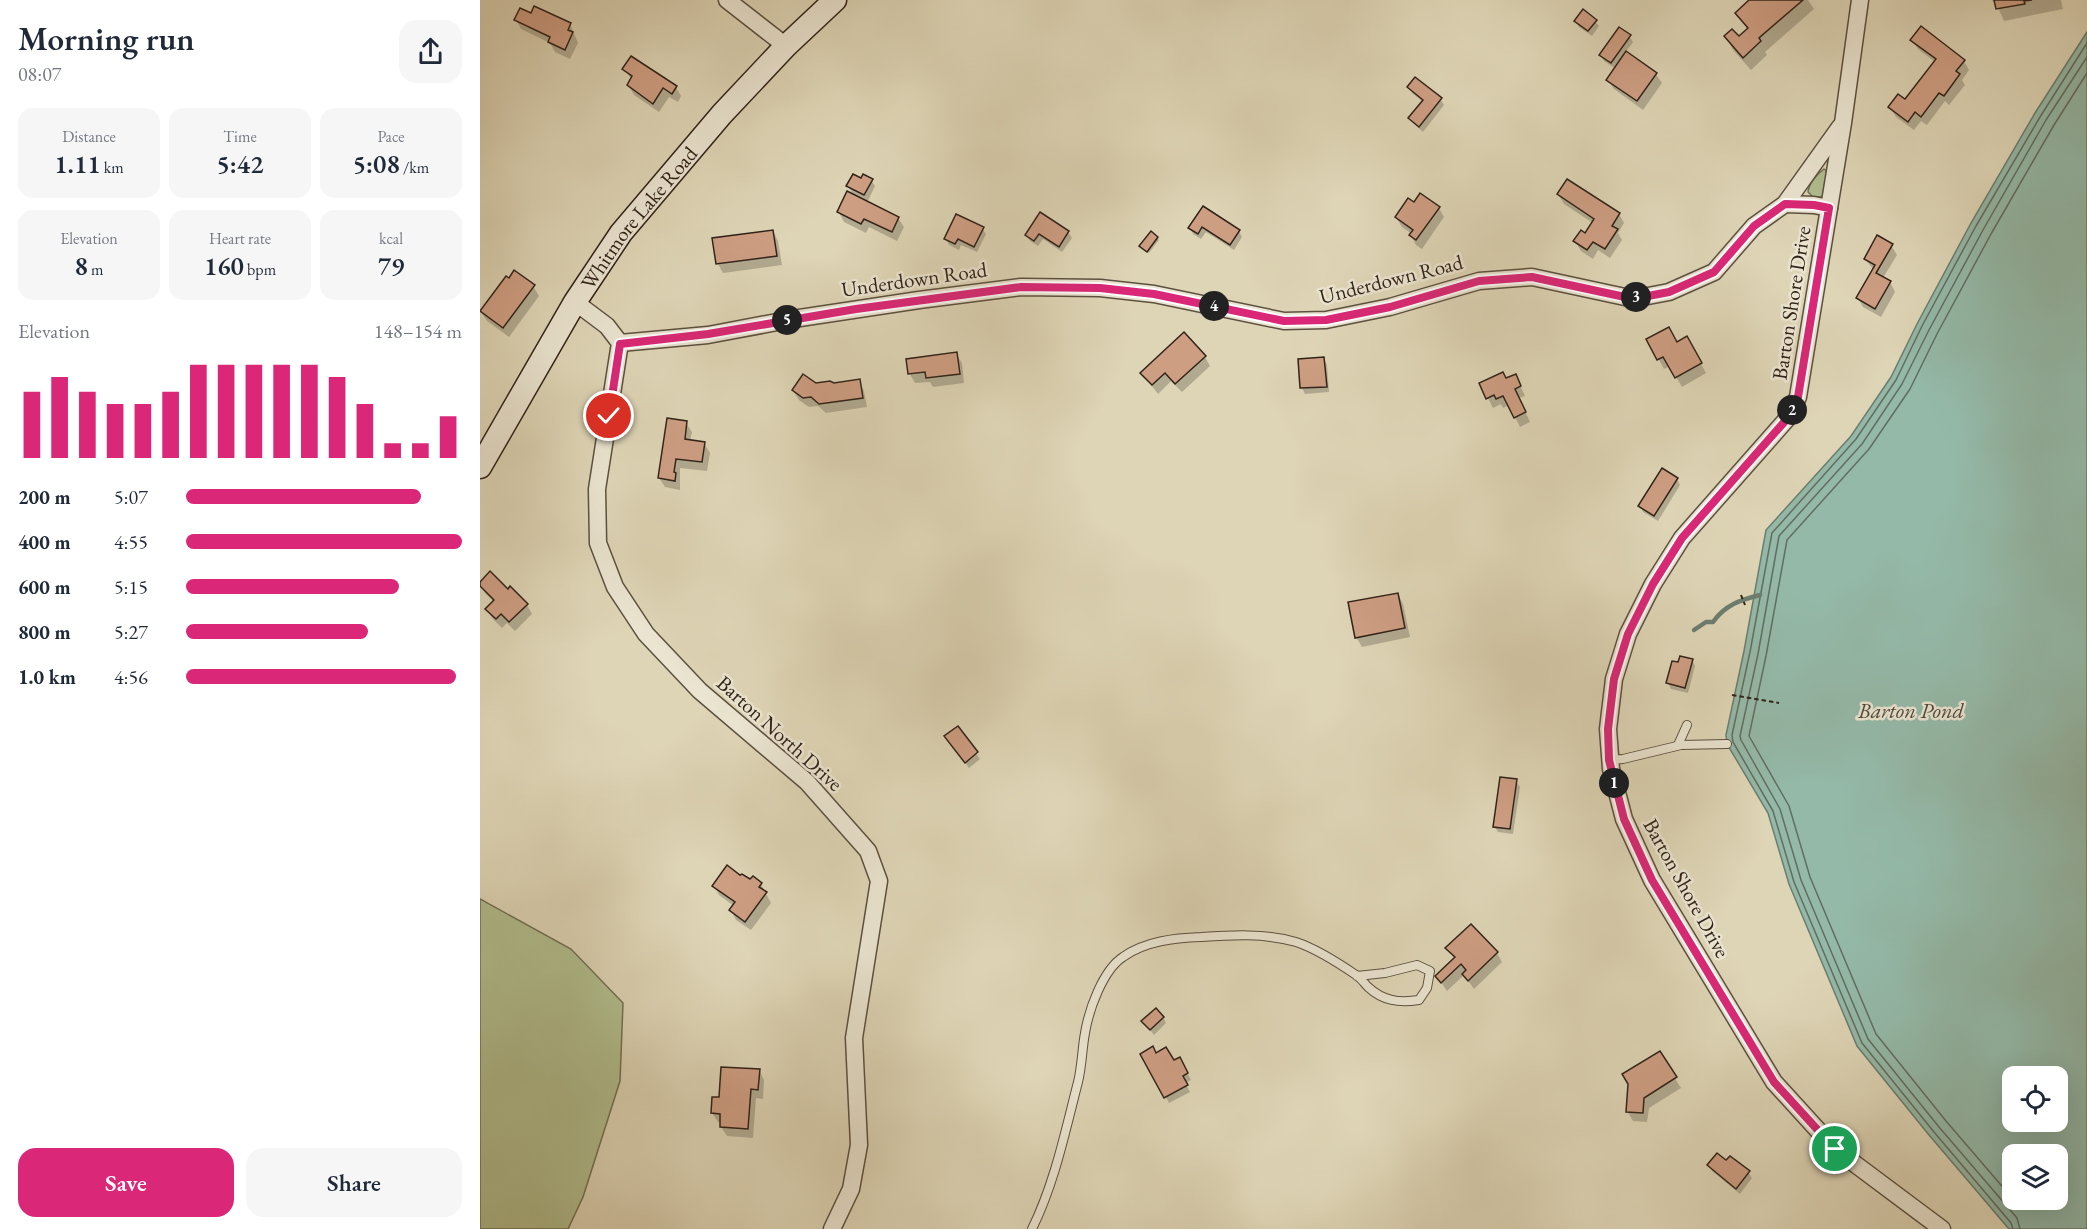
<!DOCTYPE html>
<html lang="en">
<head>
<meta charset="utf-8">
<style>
  :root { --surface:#fff; --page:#f6f6f7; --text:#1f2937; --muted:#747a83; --accent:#db2777 }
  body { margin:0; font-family:"EB Garamond",serif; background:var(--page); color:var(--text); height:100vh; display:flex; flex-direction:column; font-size:22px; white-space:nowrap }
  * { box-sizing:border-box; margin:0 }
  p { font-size:20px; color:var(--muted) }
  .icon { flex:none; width:33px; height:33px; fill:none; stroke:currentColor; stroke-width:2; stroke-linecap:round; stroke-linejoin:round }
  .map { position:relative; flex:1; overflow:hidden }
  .side { display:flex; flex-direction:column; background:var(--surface); width:480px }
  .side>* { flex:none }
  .fabs { position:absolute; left:1522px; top:1066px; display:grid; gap:12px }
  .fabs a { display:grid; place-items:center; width:66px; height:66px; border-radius:12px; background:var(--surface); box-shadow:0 6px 24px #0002; font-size:30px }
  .pin { position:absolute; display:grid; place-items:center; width:51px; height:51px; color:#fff; margin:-26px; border:3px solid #fff; border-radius:50%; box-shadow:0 2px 6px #0007 }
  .km { position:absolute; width:30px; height:30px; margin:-15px; border-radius:50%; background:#222; color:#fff; font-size:16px; line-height:30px; text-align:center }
  .round { display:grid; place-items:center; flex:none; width:63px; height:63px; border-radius:18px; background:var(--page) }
  .head { display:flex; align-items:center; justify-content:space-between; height:102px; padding:0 18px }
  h1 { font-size:33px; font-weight:600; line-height:45px }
  .figures { display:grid; grid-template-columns:repeat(3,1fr); gap:9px; height:102px; padding:6px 18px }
  .figures div { display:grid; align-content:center; border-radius:15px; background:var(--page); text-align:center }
  .figures b { font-size:26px; font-weight:600 }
  .figures small { font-size:16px; font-weight:400 }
  .figures p { font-size:16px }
  .chart { height:168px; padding:12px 18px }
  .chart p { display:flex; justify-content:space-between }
  .chart svg { width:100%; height:108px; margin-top:6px; stroke:var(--accent); stroke-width:6 }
  .cta { display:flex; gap:12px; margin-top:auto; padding:12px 18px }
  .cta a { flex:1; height:69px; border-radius:18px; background:var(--accent); color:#fff; font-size:24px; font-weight:600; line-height:69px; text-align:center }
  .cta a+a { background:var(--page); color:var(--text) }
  ul { padding:0 18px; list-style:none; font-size:20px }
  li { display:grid; grid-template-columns:96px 72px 1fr; align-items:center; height:45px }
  li i { height:15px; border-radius:8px; background:var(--accent) }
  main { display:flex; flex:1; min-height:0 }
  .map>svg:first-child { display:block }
  .green { fill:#b1bd8e; stroke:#717054; stroke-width:1.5 }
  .water { fill:#94b9a8; stroke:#6c7d6f; stroke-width:1.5; fill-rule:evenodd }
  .shadow { fill:#0003 }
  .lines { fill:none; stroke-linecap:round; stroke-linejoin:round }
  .shore { stroke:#626e60; stroke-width:1.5 }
  .stream { stroke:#6c7d6f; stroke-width:4.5 }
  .building { fill:#ce9e83; stroke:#312319; stroke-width:1.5 }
  .lane-casing { stroke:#5c5040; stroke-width:10 }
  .street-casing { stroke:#5c5040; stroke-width:19 }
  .secondary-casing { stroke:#312319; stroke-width:25 }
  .path { stroke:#312319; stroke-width:2; stroke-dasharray:4.5 3; stroke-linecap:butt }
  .lane { stroke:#eae4d0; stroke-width:8 }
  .street { stroke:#eae4d0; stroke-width:16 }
  .secondary { stroke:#eae4d0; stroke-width:22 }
  .route-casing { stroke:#fff; stroke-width:12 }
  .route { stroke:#db2777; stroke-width:8 }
  .labels { text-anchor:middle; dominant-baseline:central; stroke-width:5; stroke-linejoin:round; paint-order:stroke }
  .street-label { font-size:21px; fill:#312319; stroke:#eae4d0 }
  .water-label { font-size:22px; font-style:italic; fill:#4a483d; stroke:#eae4d0 }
</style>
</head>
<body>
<main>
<section class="side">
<div class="head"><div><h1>Morning run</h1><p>08:07</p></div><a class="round"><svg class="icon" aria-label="share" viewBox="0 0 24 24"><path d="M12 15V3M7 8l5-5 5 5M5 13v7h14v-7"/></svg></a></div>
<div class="figures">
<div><p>Distance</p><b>1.11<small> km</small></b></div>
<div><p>Time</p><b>5:42</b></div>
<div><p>Pace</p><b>5:08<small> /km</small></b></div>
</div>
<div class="figures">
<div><p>Elevation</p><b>8<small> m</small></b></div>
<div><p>Heart rate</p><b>160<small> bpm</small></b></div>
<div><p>kcal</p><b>79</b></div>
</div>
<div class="chart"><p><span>Elevation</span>148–154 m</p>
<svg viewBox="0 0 160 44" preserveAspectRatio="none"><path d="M5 44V17M15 44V11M25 44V17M35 44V22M45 44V22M55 44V17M65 44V6M75 44V6M85 44V6M95 44V6M105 44V6M115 44V11M125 44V22M135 44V38M145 44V38M155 44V27"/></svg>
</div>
<ul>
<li><b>200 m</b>5:07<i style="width:85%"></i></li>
<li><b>400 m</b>4:55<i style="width:100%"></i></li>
<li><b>600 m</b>5:15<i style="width:77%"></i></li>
<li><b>800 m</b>5:27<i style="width:66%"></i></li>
<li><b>1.0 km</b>4:56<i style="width:98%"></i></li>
</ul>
<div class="cta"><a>Save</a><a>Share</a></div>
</section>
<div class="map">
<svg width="1607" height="1229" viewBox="0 0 1607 1229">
  <rect width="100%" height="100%" fill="#ded5b6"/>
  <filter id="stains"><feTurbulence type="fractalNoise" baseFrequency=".00333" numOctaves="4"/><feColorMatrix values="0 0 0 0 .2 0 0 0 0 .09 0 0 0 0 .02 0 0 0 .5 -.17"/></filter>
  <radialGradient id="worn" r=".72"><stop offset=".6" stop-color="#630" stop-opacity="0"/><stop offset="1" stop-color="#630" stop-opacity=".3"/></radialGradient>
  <g class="green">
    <path d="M1344 169 1348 172 1346 192 1342 197H1333L1328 192C1329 183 1337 174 1344 169Z"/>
    <polygon points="0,899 91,949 143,1003 140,1081 103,1197 88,1229 0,1229"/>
  </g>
  <path class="water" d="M1607 32V1229H1529L1449 1135 1377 1046 1309 884 1288 813 1247 744 1246 735 1264 651 1286 530 1371 436 1411 377 1437 324 1491 223 1555 113ZM1533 1077H1578V1122H1533ZM1533 1155H1578V1200H1533Z"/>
  <g class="shadow">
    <polygon points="1271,0 1328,0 1334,9 1285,52 1287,55 1271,70 1253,50 1246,37 1258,38 1268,30 1257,13"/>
    <polygon points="1512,0 1581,0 1583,9 1524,21 1516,3 1514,3"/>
    <polygon points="51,15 90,24 98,43 90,59 75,52 70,43 41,29 36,20"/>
    <polygon points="1096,21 1115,21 1119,26 1112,36 1099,27"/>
    <polygon points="1149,36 1153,42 1145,53 1176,74 1182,83 1163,110 1134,89 1128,80 1136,69 1124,61 1121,55"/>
    <polygon points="1432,40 1484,61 1489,70 1482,80 1485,85 1469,105 1465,101 1447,125 1441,121 1434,130 1416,117 1410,107 1425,101 1455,62 1438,49"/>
    <polygon points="144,69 196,87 201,96 198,102 189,97 179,112 154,95 148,85 152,80"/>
    <polygon points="929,87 960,99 964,105 943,132 934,124 930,118 943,102 932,93"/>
    <polygon points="381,180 391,180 395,186 387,203 418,218 424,227 417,241 389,227 386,233 364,222 359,212 374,196 368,186"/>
    <polygon points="1078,194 1139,214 1144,223 1138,233 1142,240 1130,258 1118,250 1113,259 1101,251 1095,241 1105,235 1113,223 1084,204"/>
    <polygon points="934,204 959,208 964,217 942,249 936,245 931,235 932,234 922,227 916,217"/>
    <polygon points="724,208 759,231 762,237 754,250 726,232 721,239 713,234 710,228"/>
    <polygon points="502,228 506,234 497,252 481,245 479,250 469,245 466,239"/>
    <polygon points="293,231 298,241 302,265 243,273 238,264 234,240"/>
    <polygon points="588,232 592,238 582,252 563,239 558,246 550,241 546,235"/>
    <polygon points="677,238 679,240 669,253 662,248 661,246"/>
    <polygon points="1411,245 1417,255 1403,278 1410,282 1415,292 1401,317 1383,307 1378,298 1394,270 1385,259"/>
    <polygon points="29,280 53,286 59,296 29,337 7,321 1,312"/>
    <polygon points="1207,338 1226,373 1202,387 1190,366 1184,369 1168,340 1197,344"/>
    <polygon points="476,354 482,363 484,383 453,387 450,382 435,383 430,374 428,360"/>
    <polygon points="725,357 730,366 702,392 691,381 678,394 662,373"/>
    <polygon points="844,359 847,365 849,392 825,394 822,388 820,361"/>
    <polygon points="1026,380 1040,385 1045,396 1039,398 1050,422 1040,427 1029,405 1023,408 1021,404 1013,408 1008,398"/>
    <polygon points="379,381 384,391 387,407 346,413 338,406 329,407 319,400 313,390 335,385 354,385"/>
    <polygon points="206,423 212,432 210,441 224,443 230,453 227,471 200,468 200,490 185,487 179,478"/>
    <polygon points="1197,479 1200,485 1178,521 1163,512 1160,506"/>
    <polygon points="0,584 28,591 47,605 52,614 35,631 27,623 22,628 12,618 7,609 14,602 5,593"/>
    <polygon points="918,594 923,604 930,637 882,647 876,637"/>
    <polygon points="1212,660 1215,666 1208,693 1191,689 1188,683 1199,664"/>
    <polygon points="478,728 500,759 489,768 470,742"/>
    <polygon points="1036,781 1040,787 1033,834 1018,832 1014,826"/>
    <polygon points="261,878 281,884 291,903 271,930 256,920 251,910 254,906 239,895 234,886"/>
    <polygon points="967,948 1017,953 1022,962 994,989 984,975 967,991 957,976 975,960"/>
    <polygon points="683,1017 686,1023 674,1035 663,1021"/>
    <polygon points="1179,1053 1201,1088 1169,1108 1167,1122 1153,1121 1147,1111"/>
    <polygon points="662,1054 676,1055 703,1065 711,1080 705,1083 710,1092 689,1103"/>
    <polygon points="279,1070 284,1080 283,1099 276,1098 273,1138 247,1136 241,1127 241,1122 238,1122 232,1113 240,1099"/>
    <polygon points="1247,1162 1268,1172 1272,1178 1260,1194 1232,1171 1229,1165"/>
  </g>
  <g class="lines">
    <g class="shore">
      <polyline points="1533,1199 1466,1121 1396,1034 1330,877 1309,806 1269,736 1286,656 1307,540 1389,449 1430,389 1457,334 1511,234 1574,125 1607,73"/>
      <polyline points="1533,1229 1531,1223 1454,1132 1382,1043 1314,882 1293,811 1253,742 1252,735 1270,652 1292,533 1376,439 1416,380 1442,326 1496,226 1560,117 1607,43"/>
      <polyline points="1540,1229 1537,1218 1459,1127 1388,1039 1321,880 1300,809 1261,740 1260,736 1278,654 1299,536 1382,444 1422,384 1449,330 1503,230 1566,120 1607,57"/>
    </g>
    <path class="stream" d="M1214 630 1226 622H1233C1245 605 1260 600 1280 595"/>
  </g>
  <g class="building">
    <polygon points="1269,0 1323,0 1279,38 1281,41 1263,58 1244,36 1252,29 1259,36 1268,28 1255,13"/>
    <polygon points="1514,0 1552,0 1544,1 1545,4 1516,9"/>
    <polygon points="54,6 91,23 88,30 93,32 85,50 68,42 70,37 34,20 40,8 51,13"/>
    <polygon points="1103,9 1117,20 1108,31 1094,21"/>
    <polygon points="1441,26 1485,60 1476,71 1480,74 1464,96 1459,93 1441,117 1435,112 1428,122 1408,107 1418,94 1425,99 1456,59 1430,40"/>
    <polygon points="1139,27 1151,35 1131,63 1119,55"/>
    <polygon points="1146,51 1177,73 1157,101 1126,80"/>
    <polygon points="151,56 197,86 192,94 183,88 173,104 147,85 152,76 142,69"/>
    <polygon points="935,77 962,98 939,127 928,118 943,100 927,87"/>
    <polygon points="373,174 381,178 383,174 393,179 384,195 366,186"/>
    <polygon points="1087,179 1140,213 1132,226 1138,229 1125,249 1113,242 1107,250 1093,241 1101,230 1105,233 1114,219 1077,194"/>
    <polygon points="367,191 419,217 412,232 384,219 381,224 357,212"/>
    <polygon points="940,193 960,207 936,240 929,235 933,230 915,217 928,198 934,202"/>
    <polygon points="723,206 760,230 750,245 722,227 718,234 708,228"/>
    <polygon points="560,212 589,231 579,247 559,234 554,241 545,235"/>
    <polygon points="476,214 504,227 494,247 478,239 475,244 464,239"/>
    <polygon points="293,230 297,256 236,264 232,238"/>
    <polygon points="671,231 678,237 667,252 659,246"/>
    <polygon points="1397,235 1413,244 1396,273 1411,281 1395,309 1376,298 1395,265 1384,259"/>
    <polygon points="34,270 55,285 23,328 0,311 26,276 29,278"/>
    <polygon points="1189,327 1197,342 1207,336 1222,363 1195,378 1183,357 1177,360 1166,339"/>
    <polygon points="704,332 726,356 695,384 685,373 672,385 660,373"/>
    <polygon points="477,352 480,374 446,378 445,372 428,374 426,359"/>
    <polygon points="844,357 847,387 820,388 818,359"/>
    <polygon points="1023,372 1026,378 1036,374 1041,386 1035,389 1046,412 1034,418 1023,396 1016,399 1014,395 1006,399 999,383"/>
    <polygon points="323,374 336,383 350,381 354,383 380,379 383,398 339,404 331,397 323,398 312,390"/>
    <polygon points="187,418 207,421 205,439 225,442 222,462 196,459 194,472 196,473 195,481 178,478"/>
    <polygon points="1182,468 1198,478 1174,516 1158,506"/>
    <polygon points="10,571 28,589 30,586 48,604 29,622 21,614 16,619 5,609 14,600 0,586 0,582"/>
    <polygon points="918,593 925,628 875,638 868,602"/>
    <polygon points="1200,656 1213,659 1205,688 1186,683 1192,661 1198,662"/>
    <polygon points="478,726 498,752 485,763 464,736"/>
    <polygon points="1020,777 1037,779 1030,829 1013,827"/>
    <polygon points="247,865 260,875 262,874 270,879 273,876 282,883 279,887 287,892 265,922 249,910 255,902 232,886"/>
    <polygon points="991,924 1018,952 988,981 982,974 986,970 981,964 961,983 955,976 975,957 965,948"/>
    <polygon points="676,1008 684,1017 670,1030 661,1021"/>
    <polygon points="673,1046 676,1053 686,1047 694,1060 700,1057 708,1073 703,1076 708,1085 684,1098 660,1054"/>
    <polygon points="1180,1051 1197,1077 1164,1098 1163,1113 1146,1112 1148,1084 1142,1074"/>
    <polygon points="241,1067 280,1069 278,1090 271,1089 268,1129 240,1127 240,1114 231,1113 232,1097 239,1097"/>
    <polygon points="1237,1153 1246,1160 1250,1156 1270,1171 1256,1189 1227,1165"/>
  </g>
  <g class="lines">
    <g class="lane-casing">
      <g id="lane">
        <polyline points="1198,745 1207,725"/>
        <polyline points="1130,760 1143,759 1201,745 1247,744"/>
        <path d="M552 1229C575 1182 585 1132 598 1082 602 1066 602 1049 605 1033 609 1009 623 970 643 957 665 941 695 938 721 937 752 935 785 933 816 942 834 948 860 964 876 975 881 978 884 983 888 987 903 1001 919 1003 939 1000L947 988 950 971 937 965 905 973 877 976"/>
      </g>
    </g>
    <g class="street-casing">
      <g id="street">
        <polyline points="247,0 306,46"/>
        <polyline points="1380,0 1363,123 1318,397 1306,420 1202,538 1173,584 1148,634 1134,679 1128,729 1131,769 1144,819 1172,880 1294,1082 1355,1149 1462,1229"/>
        <polyline points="1305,204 1334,205 1349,208"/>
        <polyline points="95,302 127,326 140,343 117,489 118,543 135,587 166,634 220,691 327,782 388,851 399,881 374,1038 379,1145 371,1189 352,1229"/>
        <polyline points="140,343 228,335 313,319 439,300 541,287 620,288 674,294 804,321 846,320 910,307 999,281 1052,277 1145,297 1168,296 1189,292 1234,272 1274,226 1305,204 1360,127"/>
      </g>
    </g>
    <g class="secondary-casing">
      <g id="secondary">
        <path id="s1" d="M0 467 95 302 141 233 242 114 306 46 355 0"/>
      </g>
    </g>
    <g class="path">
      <polyline points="1261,595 1265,605"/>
      <polyline points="1252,695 1299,703"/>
    </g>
    <use href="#lane" class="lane"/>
    <use href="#street" class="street"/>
    <use href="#secondary" class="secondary"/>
  </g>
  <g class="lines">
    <g class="route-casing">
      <polyline id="route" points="129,416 140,344 228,334 376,309 541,287 620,288 674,294 804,321 846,320 910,307 999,281 1052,277 1145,297 1168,296 1189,292 1234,272 1274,226 1305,204 1334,205 1349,208 1318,397 1306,420 1202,538 1173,584 1148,634 1134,679 1128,729 1129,760 1144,819 1172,880 1294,1082 1355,1149"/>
    </g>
    <use href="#route" class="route"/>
  </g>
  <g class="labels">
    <g class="street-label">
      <text stroke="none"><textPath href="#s1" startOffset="296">Whitmore Lake Road</textPath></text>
      <text transform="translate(434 279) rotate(-8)">Underdown Road</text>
      <text transform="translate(911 279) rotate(-14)">Underdown Road</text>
      <text transform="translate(1311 303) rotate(-81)">Barton Shore Drive</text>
      <text transform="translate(300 733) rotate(42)">Barton North Drive</text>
      <text transform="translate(1207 888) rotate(61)">Barton Shore Drive</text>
    </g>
    <g class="water-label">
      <text x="1431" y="710">Barton Pond</text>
    </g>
  </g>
  <rect width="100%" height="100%" filter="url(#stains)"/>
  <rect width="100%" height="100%" fill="url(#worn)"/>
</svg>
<div class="fabs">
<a><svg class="icon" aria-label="locate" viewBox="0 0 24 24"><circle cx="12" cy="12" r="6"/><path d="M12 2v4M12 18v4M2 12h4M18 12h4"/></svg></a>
<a><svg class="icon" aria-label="layers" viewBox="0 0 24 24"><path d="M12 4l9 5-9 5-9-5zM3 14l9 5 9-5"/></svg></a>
</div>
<div class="pin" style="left:1355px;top:1149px;background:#1e9e55"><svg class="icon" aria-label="arrive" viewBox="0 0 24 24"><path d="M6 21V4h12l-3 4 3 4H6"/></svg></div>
<div class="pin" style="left:129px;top:416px;background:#d93025"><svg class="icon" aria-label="check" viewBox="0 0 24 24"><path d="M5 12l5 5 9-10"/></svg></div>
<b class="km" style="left:1134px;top:783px">1</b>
<b class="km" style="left:1312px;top:410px">2</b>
<b class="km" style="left:1156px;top:297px">3</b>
<b class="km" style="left:734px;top:306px">4</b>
<b class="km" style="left:307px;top:320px">5</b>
</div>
</main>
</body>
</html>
